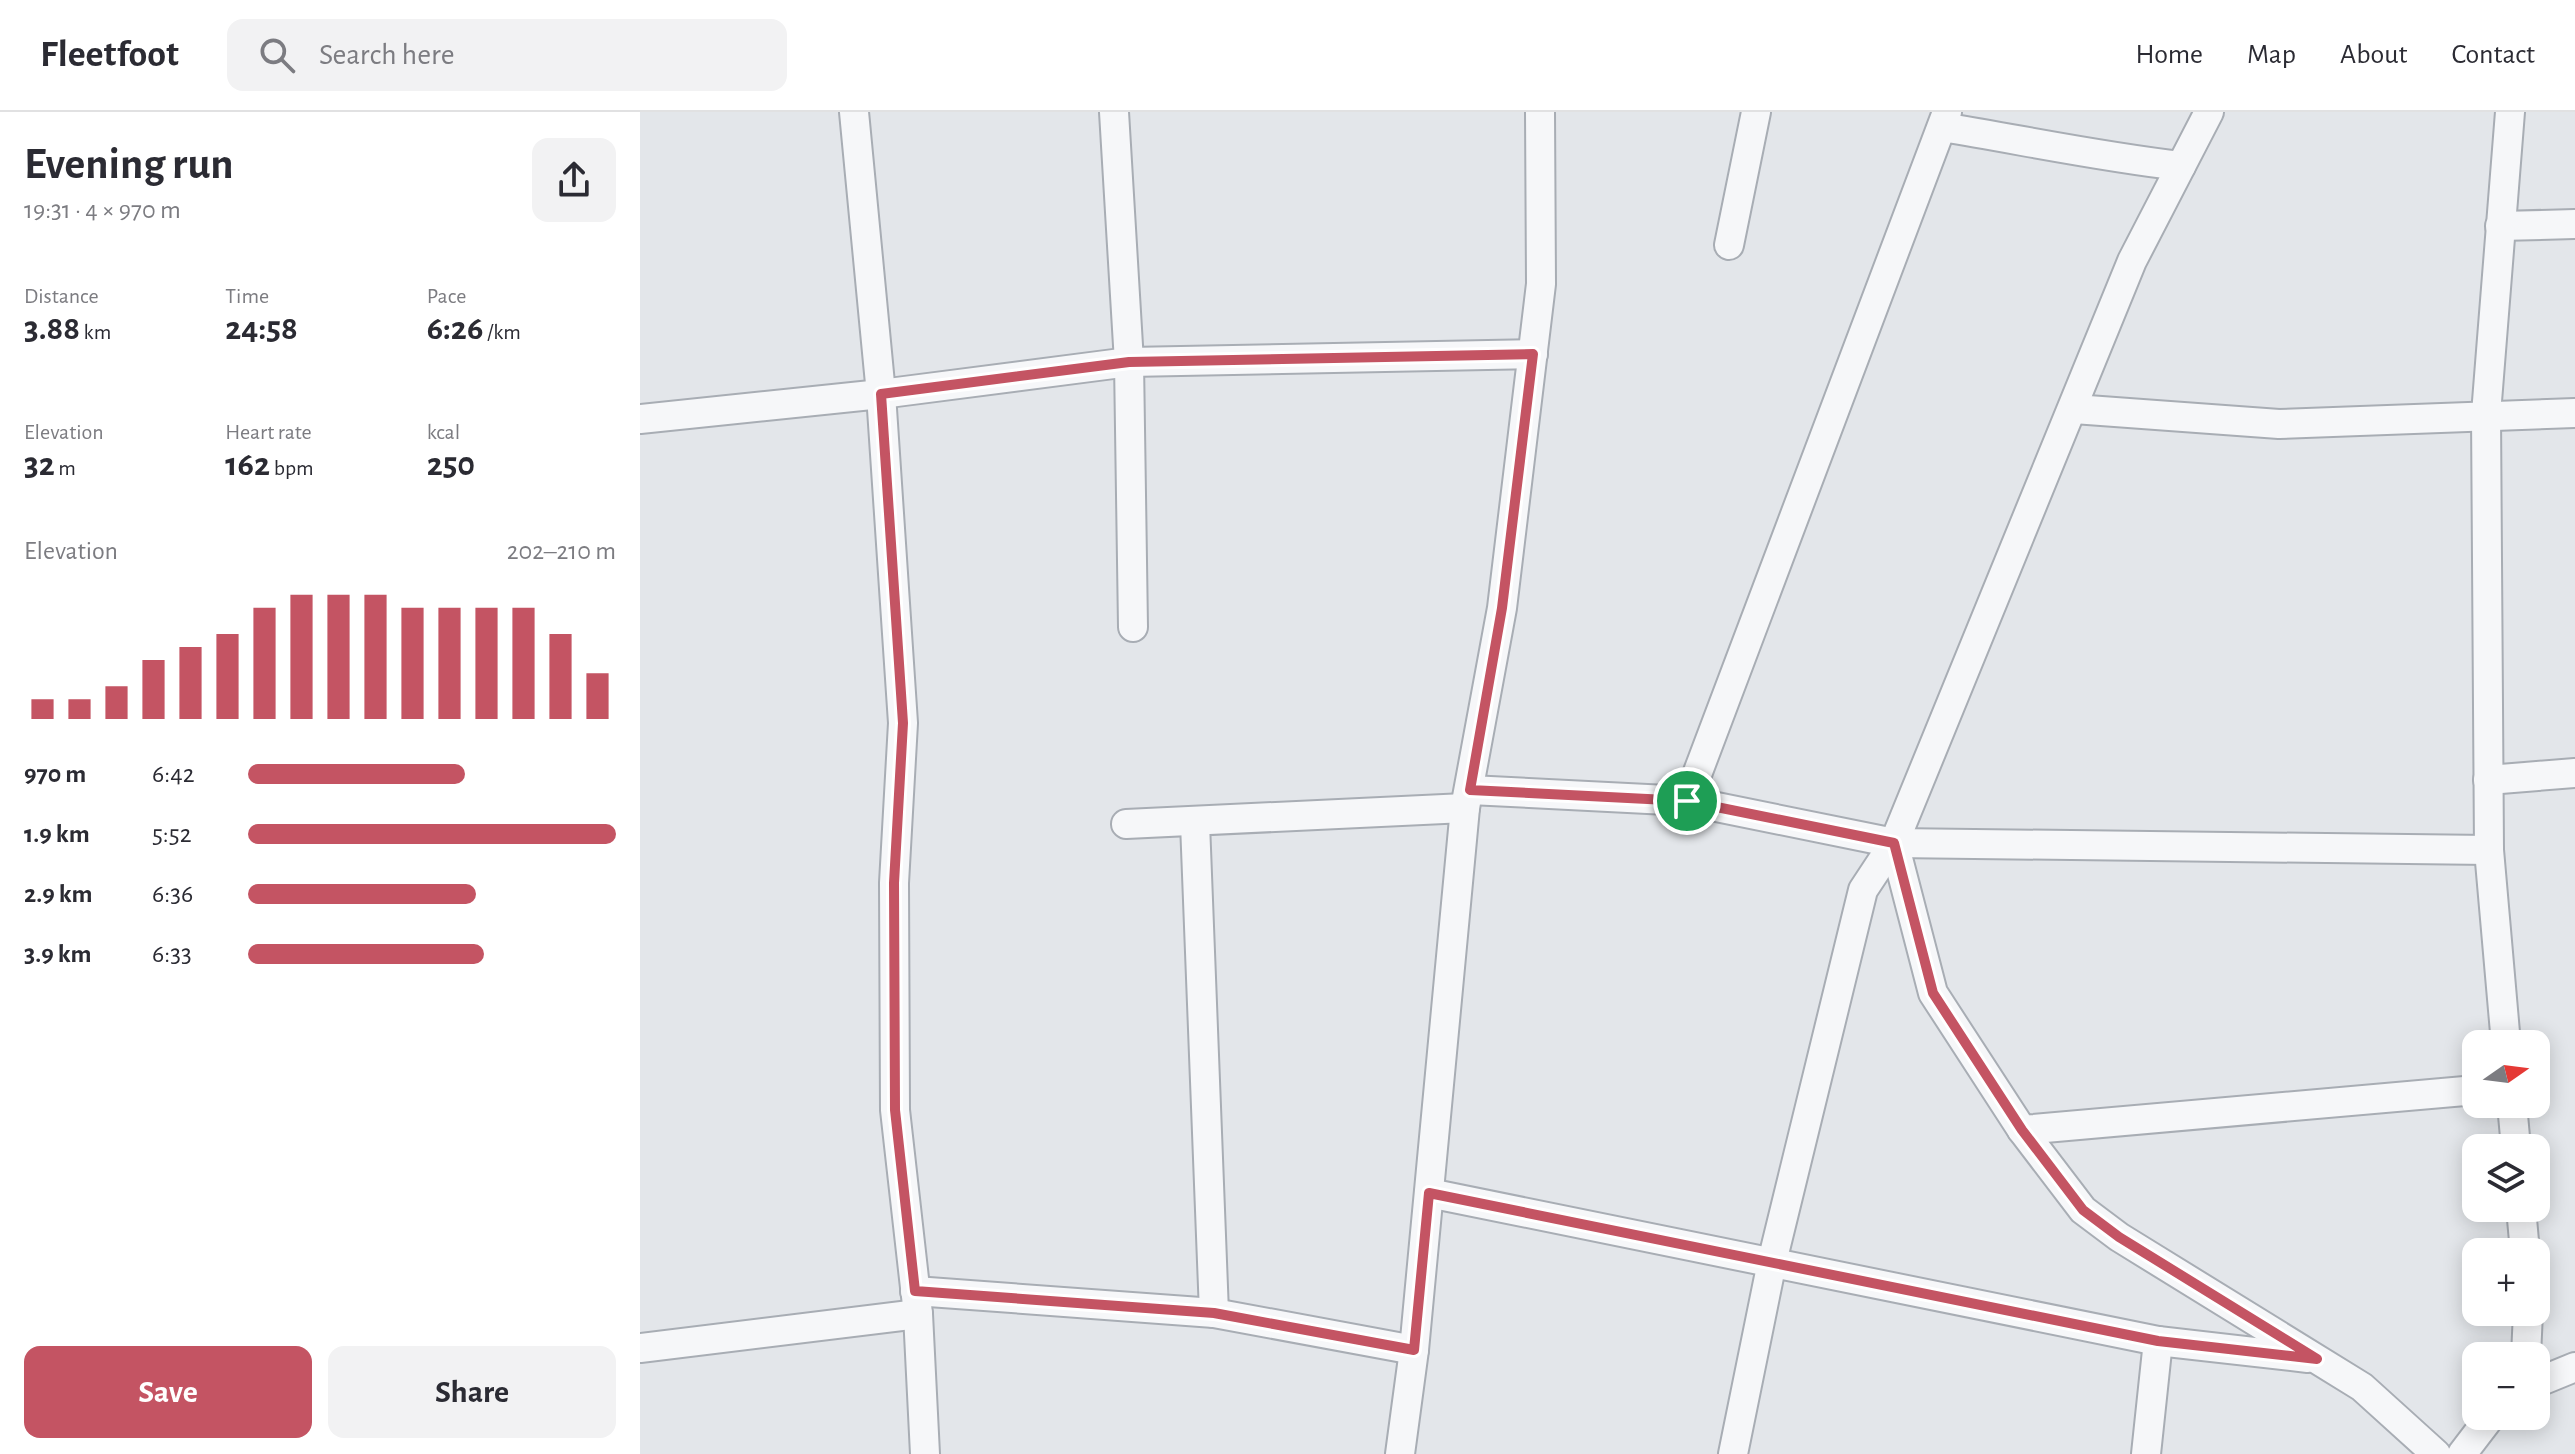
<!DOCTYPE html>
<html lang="en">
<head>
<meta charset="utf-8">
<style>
  :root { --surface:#fff; --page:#f2f2f3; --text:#2b2b33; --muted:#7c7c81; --line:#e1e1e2; --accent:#c45463 }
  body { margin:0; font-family:"Alegreya Sans",sans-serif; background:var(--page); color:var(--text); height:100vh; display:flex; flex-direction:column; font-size:30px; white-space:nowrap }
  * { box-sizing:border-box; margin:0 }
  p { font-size:26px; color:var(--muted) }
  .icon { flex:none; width:44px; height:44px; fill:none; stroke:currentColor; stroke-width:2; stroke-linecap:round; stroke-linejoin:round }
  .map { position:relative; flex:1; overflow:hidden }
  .side { display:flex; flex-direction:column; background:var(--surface); width:640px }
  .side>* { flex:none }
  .needle { width:52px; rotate:76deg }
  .fabs { position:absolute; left:1822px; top:918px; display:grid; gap:16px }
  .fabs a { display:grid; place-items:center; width:88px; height:88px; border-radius:16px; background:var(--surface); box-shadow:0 4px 20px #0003; font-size:40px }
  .pin { position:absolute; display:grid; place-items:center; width:68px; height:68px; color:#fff; margin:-34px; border:4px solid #fff; border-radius:50%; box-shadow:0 2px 8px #0007 }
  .round { display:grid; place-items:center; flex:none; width:84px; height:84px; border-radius:16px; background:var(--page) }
  .headline { display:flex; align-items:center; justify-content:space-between; height:136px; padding:0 24px }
  h1 { font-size:44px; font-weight:700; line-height:60px }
  .stats { display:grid; grid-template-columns:repeat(3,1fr); gap:12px; height:136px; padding:8px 24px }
  .stats div { display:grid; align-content:center }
  .stats b { font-size:34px; font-weight:700 }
  .stats small { font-size:22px; font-weight:400 }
  .stats p { font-size:22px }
  .chart { height:224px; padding:16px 24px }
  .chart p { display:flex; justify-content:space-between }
  .chart svg { width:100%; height:144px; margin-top:8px; stroke:var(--accent); stroke-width:6 }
  .cta { display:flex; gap:16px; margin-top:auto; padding:16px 24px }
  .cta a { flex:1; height:92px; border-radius:16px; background:var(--accent); color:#fff; font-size:32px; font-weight:700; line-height:92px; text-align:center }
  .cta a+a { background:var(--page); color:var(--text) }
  ul { padding:0 24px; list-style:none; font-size:26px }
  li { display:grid; grid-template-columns:128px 96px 1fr; align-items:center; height:60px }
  li i { height:20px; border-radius:10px; background:var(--accent) }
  header { display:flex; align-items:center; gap:48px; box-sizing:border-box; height:112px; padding:0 40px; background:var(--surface); border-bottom:2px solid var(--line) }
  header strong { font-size:38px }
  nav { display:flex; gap:44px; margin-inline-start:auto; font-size:28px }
  .search { width:560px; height:72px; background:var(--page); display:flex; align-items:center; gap:20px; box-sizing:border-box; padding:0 28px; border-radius:16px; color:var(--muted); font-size:30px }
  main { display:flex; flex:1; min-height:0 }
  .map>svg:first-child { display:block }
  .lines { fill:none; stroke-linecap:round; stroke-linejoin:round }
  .minor-casing { stroke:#a8adb4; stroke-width:32 }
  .minor { stroke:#f6f7f9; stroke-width:28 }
  .route-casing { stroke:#fff; stroke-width:16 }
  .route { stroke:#c45463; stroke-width:10 }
</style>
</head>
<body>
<header>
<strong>Fleetfoot</strong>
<div class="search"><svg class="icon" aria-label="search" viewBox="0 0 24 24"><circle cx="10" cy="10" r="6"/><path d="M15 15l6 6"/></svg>Search here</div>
<nav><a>Home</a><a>Map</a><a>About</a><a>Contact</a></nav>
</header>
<main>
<section class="side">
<div class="headline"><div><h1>Evening run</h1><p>19:31 · 4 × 970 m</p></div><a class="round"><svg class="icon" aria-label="share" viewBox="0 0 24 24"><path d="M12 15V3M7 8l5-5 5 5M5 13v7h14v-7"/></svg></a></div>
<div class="stats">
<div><p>Distance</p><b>3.88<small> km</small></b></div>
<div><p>Time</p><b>24:58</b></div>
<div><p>Pace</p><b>6:26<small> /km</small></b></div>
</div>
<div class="stats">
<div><p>Elevation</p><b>32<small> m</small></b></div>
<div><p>Heart rate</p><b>162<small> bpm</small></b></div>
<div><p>kcal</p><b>250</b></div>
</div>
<div class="chart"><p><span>Elevation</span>202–210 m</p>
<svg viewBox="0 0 160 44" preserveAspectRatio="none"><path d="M5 44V38M15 44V38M25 44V34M35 44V26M45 44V22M55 44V18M65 44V10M75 44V6M85 44V6M95 44V6M105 44V10M115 44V10M125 44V10M135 44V10M145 44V18M155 44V30"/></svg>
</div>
<ul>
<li><b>970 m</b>6:42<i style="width:59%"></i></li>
<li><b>1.9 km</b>5:52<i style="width:100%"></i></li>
<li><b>2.9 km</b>6:36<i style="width:62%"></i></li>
<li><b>3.9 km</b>6:33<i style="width:64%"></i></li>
</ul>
<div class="cta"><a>Save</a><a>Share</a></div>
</section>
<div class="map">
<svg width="1935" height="1342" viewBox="0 0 1935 1342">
  <rect width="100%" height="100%" fill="#e3e6ea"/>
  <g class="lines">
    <g class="minor-casing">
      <g id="minor">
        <polyline points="214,0 241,282 263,611 254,771 255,998 278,1202 285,1342"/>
        <polyline points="474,0 489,250 493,515"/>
        <polyline points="1569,0 1492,149 1254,731 1293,881 1382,1018 1443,1098 1479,1125 1722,1275 1796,1342"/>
        <path d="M1302 15C1382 28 1461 45 1541 54"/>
        <polyline points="1860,114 1935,112"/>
        <polyline points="1089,133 1116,0"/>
        <polyline points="1434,297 1639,312 1935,301"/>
        <polyline points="0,307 241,282 489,250 893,242"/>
        <polyline points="1848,668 1935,661"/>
        <polyline points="830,678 1047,689 1254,731 1849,738"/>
        <polyline points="1047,689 1307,0"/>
        <polyline points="555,711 574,1201"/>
        <polyline points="486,712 825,696"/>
        <polyline points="1866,932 1849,738 1846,302 1870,0"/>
        <polyline points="1872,992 1876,1036"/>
        <polyline points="1382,1018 1836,978"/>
        <polyline points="789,1081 1518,1229 1668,1246"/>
        <polyline points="1881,1096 1885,1140"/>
        <polyline points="275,1179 574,1201 774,1238"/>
        <polyline points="0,1236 278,1202"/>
        <polyline points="1886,1244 1888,1200"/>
        <polyline points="1896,1271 1935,1255"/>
        <polyline points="760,1342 774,1238 825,696 862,496 901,172 900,0"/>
        <polyline points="1093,1342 1132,1150 1223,778 1254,731"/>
        <polyline points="1506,1342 1518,1229"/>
        <polyline points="1822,1342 1851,1304"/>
      </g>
    </g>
    <use href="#minor" class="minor"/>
  </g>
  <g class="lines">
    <g class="route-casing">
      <polygon id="route" points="893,242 862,496 830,678 1047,689 1254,731 1293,881 1382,1018 1443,1098 1479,1125 1677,1247 1518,1229 789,1081 774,1238 574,1201 275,1179 255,998 254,771 263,611 241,282 489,250"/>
    </g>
    <use href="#route" class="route"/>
  </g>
</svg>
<div class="fabs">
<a><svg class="needle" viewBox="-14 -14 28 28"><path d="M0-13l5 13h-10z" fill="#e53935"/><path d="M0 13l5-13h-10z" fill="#7c7c81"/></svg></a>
<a><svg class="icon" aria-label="layers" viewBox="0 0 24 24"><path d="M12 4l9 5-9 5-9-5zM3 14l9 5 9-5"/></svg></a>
<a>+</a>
<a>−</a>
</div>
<div class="pin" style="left:1047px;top:689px;background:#1e9e55"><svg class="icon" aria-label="arrive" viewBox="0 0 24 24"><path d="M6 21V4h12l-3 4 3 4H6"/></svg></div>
</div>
</main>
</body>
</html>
